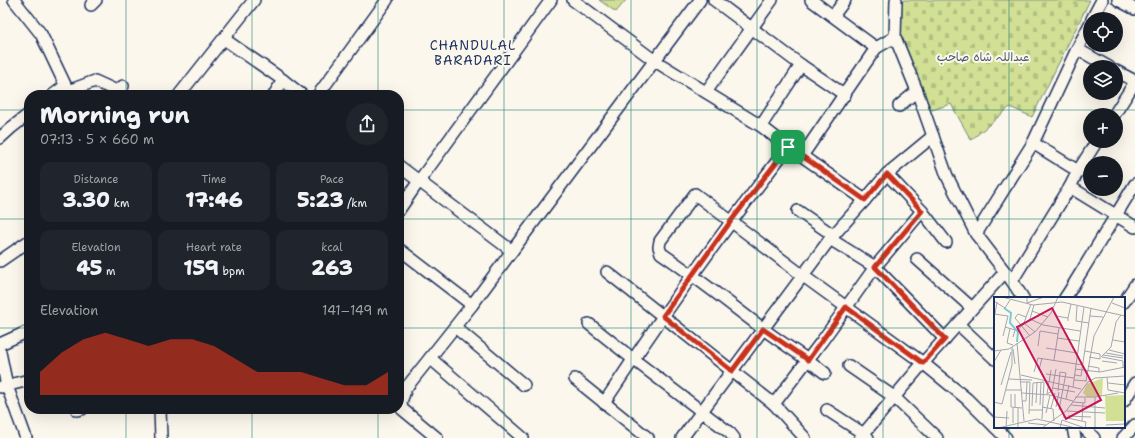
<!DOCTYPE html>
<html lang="en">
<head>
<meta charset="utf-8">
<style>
  :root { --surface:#171b24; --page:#20242c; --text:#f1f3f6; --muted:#9ea1a6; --accent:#c8321e }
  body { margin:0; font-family:"Shantell Sans","Playpen Sans Arabic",sans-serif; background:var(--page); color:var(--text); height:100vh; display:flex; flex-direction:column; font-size:15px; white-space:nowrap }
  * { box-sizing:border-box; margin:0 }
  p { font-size:13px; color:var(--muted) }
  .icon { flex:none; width:22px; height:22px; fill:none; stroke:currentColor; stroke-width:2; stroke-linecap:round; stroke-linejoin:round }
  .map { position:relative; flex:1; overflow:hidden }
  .details { position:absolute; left:24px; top:90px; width:380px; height:324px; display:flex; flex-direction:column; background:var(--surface); border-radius:16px; box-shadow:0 4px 16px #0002 }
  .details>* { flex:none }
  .controls { position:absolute; left:1083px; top:12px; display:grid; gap:8px }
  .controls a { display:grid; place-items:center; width:40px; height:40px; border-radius:50%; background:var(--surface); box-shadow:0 4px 16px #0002; font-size:20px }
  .pin { position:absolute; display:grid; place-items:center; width:34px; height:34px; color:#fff; margin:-17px; border-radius:8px; box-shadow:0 2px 6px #0006 }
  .round { display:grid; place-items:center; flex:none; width:42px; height:42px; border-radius:21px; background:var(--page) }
  .head { display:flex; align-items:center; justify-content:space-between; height:68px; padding:0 16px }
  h1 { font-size:22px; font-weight:800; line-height:30px }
  .figures { display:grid; grid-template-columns:repeat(3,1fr); gap:6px; height:68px; padding:4px 16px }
  .figures div { display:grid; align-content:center; border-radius:10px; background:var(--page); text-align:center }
  .figures b { font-size:20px; font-weight:800 }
  .figures small { font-size:11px; font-weight:400 }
  .figures p { font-size:11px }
  .chart { height:112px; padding:8px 16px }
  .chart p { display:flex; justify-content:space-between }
  .chart svg { width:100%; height:72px; margin-top:4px; fill:var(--accent); opacity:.7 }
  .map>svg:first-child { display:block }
  .cemetery { fill:url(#cemetery-stones); stroke:#768879 }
  .park { fill:url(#park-crowns); stroke:#768879 }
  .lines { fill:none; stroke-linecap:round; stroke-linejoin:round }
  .minor-casing { stroke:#1b2f5e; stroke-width:14 }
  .minor { stroke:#fbf7ec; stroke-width:11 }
  .route-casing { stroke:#fff; stroke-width:8 }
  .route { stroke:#c8321e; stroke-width:5 }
  .grid { fill:none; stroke:#0f766e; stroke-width:1; stroke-opacity:0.55 }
  .labels { text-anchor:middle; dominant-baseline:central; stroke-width:4; stroke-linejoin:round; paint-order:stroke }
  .park-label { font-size:12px; fill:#485b6c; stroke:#fbf7ec }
  .neighbourhood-label { font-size:13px; letter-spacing:1px; fill:#1b2f5e; stroke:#fbf7ec }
  .inset-river { fill:none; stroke:#7bc8d9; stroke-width:2 }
  .inset-road { fill:none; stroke:#a1a7b3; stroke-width:1 }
  .view { fill:#c2185b; fill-opacity:0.15; stroke:#c2185b; stroke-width:2 }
  .inset-edge { fill:none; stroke:#1b2f5e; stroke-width:2 }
</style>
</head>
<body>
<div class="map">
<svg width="1135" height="438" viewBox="0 0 1135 438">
  <defs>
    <pattern id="cemetery-stones" width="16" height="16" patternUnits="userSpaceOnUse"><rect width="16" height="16" fill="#d1e094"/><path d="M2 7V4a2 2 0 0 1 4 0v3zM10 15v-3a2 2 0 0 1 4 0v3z" fill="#b3c082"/></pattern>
    <pattern id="park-crowns" width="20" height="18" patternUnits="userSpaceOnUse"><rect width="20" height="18" fill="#d1e094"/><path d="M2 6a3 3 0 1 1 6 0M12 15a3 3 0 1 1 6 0" fill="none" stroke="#b3c082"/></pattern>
  </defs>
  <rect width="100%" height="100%" fill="#fbf7ec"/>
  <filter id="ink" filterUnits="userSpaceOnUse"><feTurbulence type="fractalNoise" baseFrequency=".025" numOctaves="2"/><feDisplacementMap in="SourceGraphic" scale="8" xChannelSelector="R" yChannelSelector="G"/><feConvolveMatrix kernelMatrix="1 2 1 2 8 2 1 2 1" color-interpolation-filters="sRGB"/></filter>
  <g filter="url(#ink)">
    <polygon class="cemetery" points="899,0 1090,0 1032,117 1010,107 971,140 951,104 932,110 905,58 898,36"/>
    <polygon class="park" points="599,0 626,0 616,12"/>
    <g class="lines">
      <g class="minor-casing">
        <g id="minor">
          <polyline points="14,0 41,34 70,95"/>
          <polyline points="573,0 655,61 761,126 788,147 802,156 865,200"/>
          <polyline points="714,0 801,65 761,126"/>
          <polyline points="811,0 876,48"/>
          <polyline points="896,0 895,37 917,91 947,176 976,234 1012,281 1023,298"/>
          <polyline points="1118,0 1135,9"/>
          <polyline points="91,5 96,0"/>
          <polyline points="833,16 845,0"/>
          <polyline points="1092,19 1102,0"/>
          <polyline points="224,39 283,80 302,95"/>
          <polyline points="1077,49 1090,24"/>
          <polyline points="801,65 845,95"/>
          <polyline points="1116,71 1135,81"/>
          <polyline points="68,91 95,81 117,91 123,86"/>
          <polyline points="706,92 772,0"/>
          <polyline points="53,95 65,86"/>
          <polyline points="179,95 254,0"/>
          <polyline points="274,95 283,80"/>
          <polyline points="318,95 387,0"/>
          <polyline points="899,106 917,91"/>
          <polyline points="1114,115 1135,82"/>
          <polyline points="0,138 11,128 29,114"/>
          <polyline points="802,156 876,48 895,37"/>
          <polyline points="399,166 512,251"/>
          <polyline points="1078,171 1097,141"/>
          <polyline points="887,174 922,211 946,242"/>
          <polyline points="1070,187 1135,227"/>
          <polyline points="399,210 419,181 551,0"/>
          <polyline points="798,211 833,235"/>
          <polyline points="976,234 1033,143 1077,49 1109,67"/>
          <polyline points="830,239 875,267 945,339"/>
          <polyline points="399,249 472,305"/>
          <polyline points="917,259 972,308"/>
          <polyline points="0,261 29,241"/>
          <polyline points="607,272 732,371 774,404 805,438"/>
          <polyline points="1012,281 1070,187 1078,171 1033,143"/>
          <polyline points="1065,298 1069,292 1135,184"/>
          <polyline points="1124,302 1135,285"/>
          <polyline points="589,324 633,359 730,433 734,438"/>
          <polyline points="958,324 995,359"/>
          <polyline points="455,327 524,385"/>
          <polyline points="0,344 29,331"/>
          <polyline points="0,352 7,386 26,438"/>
          <polyline points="430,358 523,438"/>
          <polyline points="849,366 894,397 937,438"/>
          <path d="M825 373C805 357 783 344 762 328 729 303 696 277 661 253L659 247 660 241 695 194 802 275 923 363 967 399 995 427"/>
          <polyline points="575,379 648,438"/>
          <polyline points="1,387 29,380"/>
          <polyline points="1124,401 1135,383"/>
          <path d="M604 403C662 315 724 230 788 147"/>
          <polyline points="774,404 822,341 875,267 922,211"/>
          <polyline points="160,409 161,438"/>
          <polyline points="77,410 82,409"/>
          <polyline points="827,410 864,434 868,438"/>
          <polyline points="995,427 1006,438"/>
          <polyline points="1073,427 1075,438"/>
          <polyline points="1083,427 1094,438"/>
          <polyline points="437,438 402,409 401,402 406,388 472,305 512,251 700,0"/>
          <polyline points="682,438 830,239 865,200 887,174 933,136"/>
          <polyline points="860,438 923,363 1005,272"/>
          <polyline points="1123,438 1135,425"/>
        </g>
      </g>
      <use href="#minor" class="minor"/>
    </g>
  </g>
  <g class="lines" filter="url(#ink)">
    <g class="route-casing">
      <polygon id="route" points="788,147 802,156 865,200 887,174 922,211 875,267 945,339 923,363 846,307 808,360 763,329 732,371 663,316 731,221"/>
    </g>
    <use href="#route" class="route"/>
  </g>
  <path class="grid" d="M126 0V95M252 0V95M378 0V95M504 0V438M631 0V438M757 0V438M883 0V438M1009 0V298M0 110H29M399 110H1135M0 219H29M399 219H1135M0 328H29M399 328H995M1124 328H1135M126 409V438M252 409V438M378 409V438M1009 427V438"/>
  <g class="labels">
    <g class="park-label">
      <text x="983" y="57">عبداللہ شاہ صاحب</text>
    </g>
    <g class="neighbourhood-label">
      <text x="473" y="45">CHANDULAL<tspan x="473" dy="15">BARADARI</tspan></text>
    </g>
  </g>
  <g transform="translate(994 297)">
    <rect width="131" height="131" fill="#fbf7ec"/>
    <path d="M109 81 108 99 93 100 89 96 93 87ZM131 98V124H112L111 99Z" fill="#d1e094"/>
    <path class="inset-river" d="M10 11 17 16 16 26 24 35 23 45"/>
    <path class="inset-road" d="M8 0 39 8 68 5 131 19M33 0V6L50 0M0 4 11 11 16 3M118 6 131 11M83 9 82 24 95 26M38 14 54 20M0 17 14 19 9 39M1 17 3 5M62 19 74 21V24M96 19 109 20M32 20 30 26 41 35M74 21 77 7M36 22 40 8M11 30 21 33 19 40M16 31 13 46 19 48M23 33 36 22 49 28 86 34M36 39 21 21 24 17 32 20 37 7M63 41 85 44M119 43 131 45M23 46 30 124M44 49 46 34 64 37M52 51 83 56M19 52 21 67M115 53 131 57M0 54 15 52 41 35 57 16 64 0M91 54 106 57V62L95 60M112 56 129 59M109 58 129 61M107 60 117 50 122 25 127 18M108 60 129 64V71M60 63 65 31M108 64 123 66M0 65 7 53M94 69 105 71V75M81 72 106 75 131 70M45 73 48 61M40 75 44 61 89 68M52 77 80 81M27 78 87 92M81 78 87 79 97 11M113 80 114 93M14 82 38 83M80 83 93 84M92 84 100 39 120 0M27 85H36L35 117M114 86 131 88M7 88 17 55M79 90 90 10M59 91 81 95M12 93H28M114 93 131 96M64 94 66 75 72 76 65 113M28 96 56 98 79 104M17 97V110L28 111M21 97V111M53 97 58 94 62 72M53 97 57 73M81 100H101V131M101 100 124 96M72 102 75 88M28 104H32L33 85M0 105 8 107 18 68V50M79 105 91 106V101M42 106 43 85M46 108 47 85M77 108 111 111M38 109 39 86 50 85 48 122M48 110 59 112 60 124M62 110 65 95M24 111V131M57 111 61 96M35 113H48M73 114 111 116M52 116 56 98M74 119 97 120M0 120 15 121M69 120 92 125 91 131M88 124 89 106M19 126V111M34 126 52 128M112 128 131 127M4 131 43 122 82 131M12 131 13 114M48 131 72 114 94 85 101 81 131 79M66 131 68 123 91 131"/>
    <path class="view" d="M58 11 107 103 72 122 23 30Z"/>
    <rect width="131" height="131" class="inset-edge"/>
  </g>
</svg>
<div class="controls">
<a><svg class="icon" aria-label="locate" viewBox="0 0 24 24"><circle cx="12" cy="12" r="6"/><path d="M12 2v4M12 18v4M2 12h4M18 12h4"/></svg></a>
<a><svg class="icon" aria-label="layers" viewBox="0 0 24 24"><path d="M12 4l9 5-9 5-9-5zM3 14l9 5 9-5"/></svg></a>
<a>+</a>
<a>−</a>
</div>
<div class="pin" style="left:788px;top:147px;background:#1e9e55"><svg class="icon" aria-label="arrive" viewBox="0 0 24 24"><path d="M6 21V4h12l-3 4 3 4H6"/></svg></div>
<section class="details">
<div class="head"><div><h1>Morning run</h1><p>07:13 · 5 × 660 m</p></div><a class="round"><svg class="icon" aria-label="share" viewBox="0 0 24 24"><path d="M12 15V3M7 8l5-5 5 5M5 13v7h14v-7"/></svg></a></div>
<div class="figures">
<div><p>Distance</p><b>3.30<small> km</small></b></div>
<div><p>Time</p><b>17:46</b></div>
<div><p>Pace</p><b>5:23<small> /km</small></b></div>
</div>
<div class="figures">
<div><p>Elevation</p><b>45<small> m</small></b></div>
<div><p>Heart rate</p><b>159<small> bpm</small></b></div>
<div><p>kcal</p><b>263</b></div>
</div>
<div class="chart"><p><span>Elevation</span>141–149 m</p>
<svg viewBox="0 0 160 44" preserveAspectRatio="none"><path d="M0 44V30L10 18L20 10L30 6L40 10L50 14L60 10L70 10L80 14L90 22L100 30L110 30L120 30L130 34L140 38L150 38L160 30V44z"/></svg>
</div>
</section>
</div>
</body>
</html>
